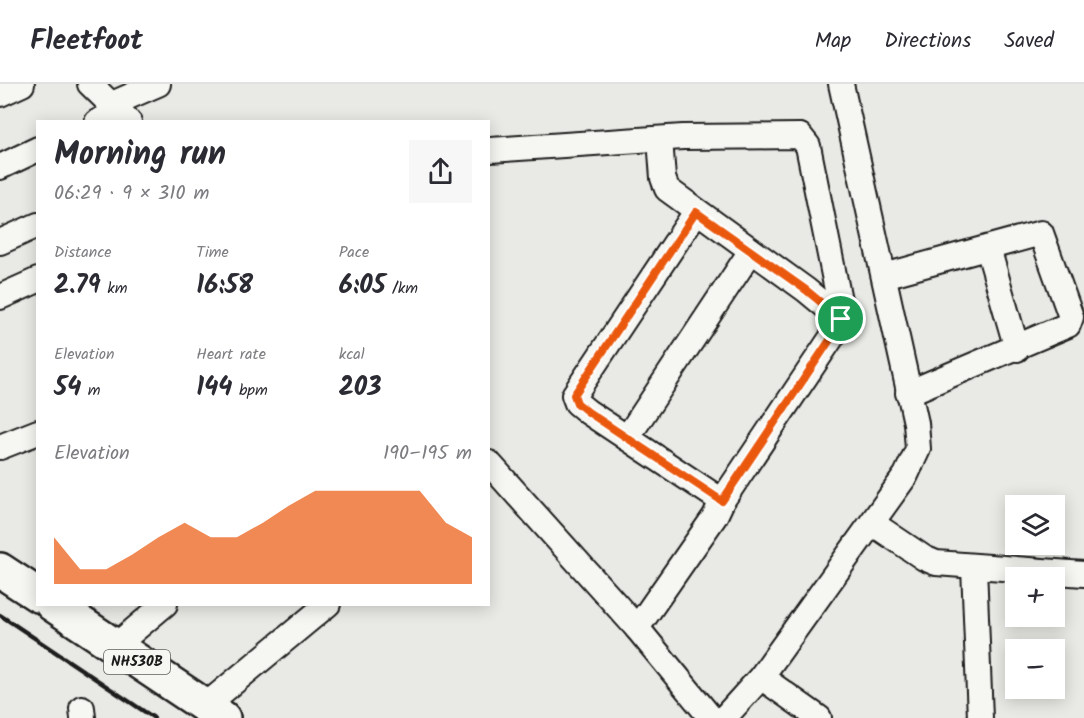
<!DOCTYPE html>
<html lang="en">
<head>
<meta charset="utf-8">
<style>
  :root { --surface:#fff; --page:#f7f7f7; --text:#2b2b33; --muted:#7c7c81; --line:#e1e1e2; --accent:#ea580c }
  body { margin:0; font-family:Kalam,sans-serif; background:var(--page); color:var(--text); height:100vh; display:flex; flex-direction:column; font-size:22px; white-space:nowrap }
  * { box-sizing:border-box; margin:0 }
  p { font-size:20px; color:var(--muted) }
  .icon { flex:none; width:33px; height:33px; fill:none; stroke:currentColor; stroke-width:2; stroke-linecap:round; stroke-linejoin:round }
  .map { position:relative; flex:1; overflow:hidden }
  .drawer { position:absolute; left:36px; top:36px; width:454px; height:486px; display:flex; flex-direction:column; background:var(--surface); border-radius:0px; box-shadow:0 3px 15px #0003 }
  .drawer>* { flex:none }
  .buttons { position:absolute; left:1005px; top:411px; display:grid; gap:12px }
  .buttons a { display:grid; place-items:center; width:60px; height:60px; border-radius:0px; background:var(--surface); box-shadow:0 3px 15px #0003; font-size:30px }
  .pin { position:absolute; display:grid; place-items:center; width:51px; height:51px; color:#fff; margin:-26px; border:3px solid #fff; border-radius:50%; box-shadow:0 2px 6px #0007 }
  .round { display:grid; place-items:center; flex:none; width:63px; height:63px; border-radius:0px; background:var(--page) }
  .summary { display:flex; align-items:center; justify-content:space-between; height:102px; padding:0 18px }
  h1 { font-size:33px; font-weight:700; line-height:45px }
  .metrics { display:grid; grid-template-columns:repeat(3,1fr); gap:9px; height:102px; padding:6px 18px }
  .metrics div { display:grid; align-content:center }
  .metrics b { font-size:26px; font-weight:700 }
  .metrics small { font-size:16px; font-weight:400 }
  .metrics p { font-size:16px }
  .chart { height:168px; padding:12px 18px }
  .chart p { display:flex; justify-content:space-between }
  .chart svg { width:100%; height:108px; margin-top:6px; fill:var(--accent); opacity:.7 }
  header { display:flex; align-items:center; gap:36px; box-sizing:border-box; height:84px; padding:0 30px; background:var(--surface); border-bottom:2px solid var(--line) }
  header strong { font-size:28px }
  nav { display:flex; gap:33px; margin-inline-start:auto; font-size:21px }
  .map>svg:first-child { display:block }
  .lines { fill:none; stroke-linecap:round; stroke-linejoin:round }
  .minor-casing { stroke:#1c1c1c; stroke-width:28 }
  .highway-casing { stroke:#1c1c1c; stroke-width:38 }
  .minor { stroke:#f6f6f2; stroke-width:24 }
  .highway { stroke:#f6f6f2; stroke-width:33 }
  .rail { stroke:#1c1c1c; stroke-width:4.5 }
  .route-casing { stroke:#fff; stroke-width:12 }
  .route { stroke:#ea580c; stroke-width:8 }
  .labels { text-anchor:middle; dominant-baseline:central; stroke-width:4.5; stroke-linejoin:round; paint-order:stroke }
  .shield { fill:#f6f6f2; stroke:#5d5d5c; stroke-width:1.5 }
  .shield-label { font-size:15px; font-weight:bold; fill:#1c1c1c }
</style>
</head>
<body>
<header>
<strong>Fleetfoot</strong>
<nav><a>Map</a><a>Directions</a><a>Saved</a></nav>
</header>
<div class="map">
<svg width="1084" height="634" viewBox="0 0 1084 634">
  <rect width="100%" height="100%" fill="#e9e9e5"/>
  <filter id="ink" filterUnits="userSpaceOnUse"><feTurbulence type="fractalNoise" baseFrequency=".0167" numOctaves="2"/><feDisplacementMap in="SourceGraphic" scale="12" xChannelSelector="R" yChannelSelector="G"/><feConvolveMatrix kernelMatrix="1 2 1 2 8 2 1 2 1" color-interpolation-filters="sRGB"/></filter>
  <g filter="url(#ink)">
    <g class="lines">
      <g class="minor-casing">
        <g id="minor">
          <polyline points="90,0 129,38"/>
          <polyline points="0,10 22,0"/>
          <polyline points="112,20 158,0"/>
          <polyline points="97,38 119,27"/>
          <polyline points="660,55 663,94 667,105 806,206 841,235"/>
          <polyline points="490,66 683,53 800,52 808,62 841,226 840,241 722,417 715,432 637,544"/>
          <polyline points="0,83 38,65"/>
          <polyline points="696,128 574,311 577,319 588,328 722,417"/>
          <polyline points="0,158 38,141"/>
          <polyline points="988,164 1017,265"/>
          <polyline points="884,192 1041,149 1071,233 1068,241 908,309"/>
          <polyline points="0,213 38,196"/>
          <polyline points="627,354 751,167"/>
          <polyline points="0,363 38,348"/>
          <polyline points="489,379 637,544 711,634"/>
          <polyline points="872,439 924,474 936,479 1084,490"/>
          <polyline points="974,483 980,634"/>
          <polyline points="114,563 165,520"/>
          <polyline points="761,593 819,634"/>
          <polyline points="205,622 328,520"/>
          <polyline points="82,624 83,634"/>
          <polyline points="724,634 761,593 906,391 918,365 916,339 841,0"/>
        </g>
      </g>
      <g class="highway-casing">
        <g id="highway">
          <polyline points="0,486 38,511"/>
          <polyline points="52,520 223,634"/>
        </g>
      </g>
      <use href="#minor" class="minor"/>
      <use href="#highway" class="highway"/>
      <polyline class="rail" points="0,531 154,634"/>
    </g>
  </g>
  <g class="lines" filter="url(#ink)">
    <g class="route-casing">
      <polygon id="route" points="696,128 806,206 841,235 840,241 722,417 588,328 577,319 574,311"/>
    </g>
    <use href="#route" class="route"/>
  </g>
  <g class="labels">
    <rect class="shield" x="104" y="566" width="66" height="24" rx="4.5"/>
    <g class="shield-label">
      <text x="137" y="578">NH530B</text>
    </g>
  </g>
</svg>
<div class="buttons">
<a><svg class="icon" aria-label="layers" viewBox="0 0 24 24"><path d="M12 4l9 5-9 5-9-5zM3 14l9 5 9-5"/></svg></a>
<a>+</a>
<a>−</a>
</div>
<div class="pin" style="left:841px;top:235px;background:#1e9e55"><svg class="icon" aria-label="arrive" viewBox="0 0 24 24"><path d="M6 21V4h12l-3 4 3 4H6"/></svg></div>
<section class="drawer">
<div class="summary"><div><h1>Morning run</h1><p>06:29 · 9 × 310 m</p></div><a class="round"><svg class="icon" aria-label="share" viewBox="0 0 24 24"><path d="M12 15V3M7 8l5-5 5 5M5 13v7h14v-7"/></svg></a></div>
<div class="metrics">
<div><p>Distance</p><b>2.79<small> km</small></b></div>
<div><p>Time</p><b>16:58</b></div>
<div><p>Pace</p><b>6:05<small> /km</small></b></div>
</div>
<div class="metrics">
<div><p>Elevation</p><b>54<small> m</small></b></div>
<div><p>Heart rate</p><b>144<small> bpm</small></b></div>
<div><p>kcal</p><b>203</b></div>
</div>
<div class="chart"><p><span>Elevation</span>190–195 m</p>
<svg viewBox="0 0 160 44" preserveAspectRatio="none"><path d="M0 44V25L10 38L20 38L30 32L40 25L50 19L60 25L70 25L80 19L90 12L100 6L110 6L120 6L130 6L140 6L150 19L160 25V44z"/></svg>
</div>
</section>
</div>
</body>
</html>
